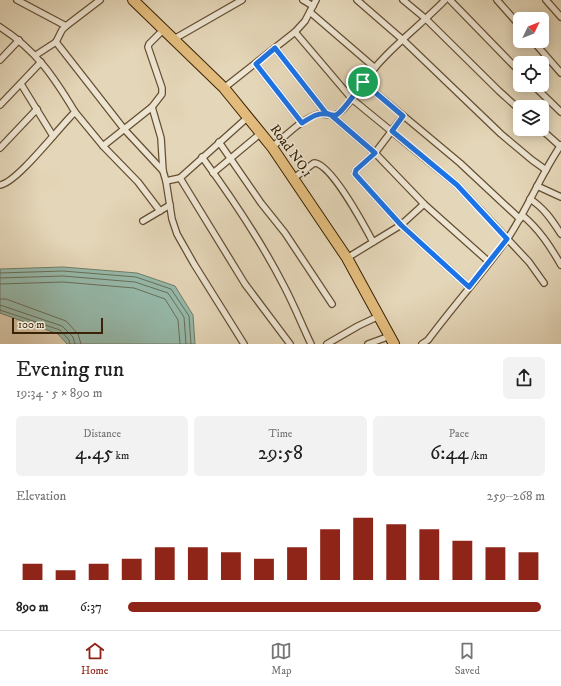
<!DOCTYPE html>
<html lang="en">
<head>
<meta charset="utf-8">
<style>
  :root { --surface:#fff; --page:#f2f2f2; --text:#222; --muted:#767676; --line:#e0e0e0; --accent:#8f2418 }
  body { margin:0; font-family:"IM FELL DW Pica",serif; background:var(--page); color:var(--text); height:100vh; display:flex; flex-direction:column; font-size:15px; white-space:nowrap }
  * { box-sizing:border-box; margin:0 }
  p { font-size:13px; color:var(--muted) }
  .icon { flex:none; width:22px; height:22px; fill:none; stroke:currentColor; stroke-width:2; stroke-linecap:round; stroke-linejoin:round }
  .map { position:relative; height:344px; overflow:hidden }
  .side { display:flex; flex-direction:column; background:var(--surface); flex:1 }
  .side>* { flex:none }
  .needle { width:26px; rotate:47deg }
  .controls { position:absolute; left:513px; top:12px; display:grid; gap:8px }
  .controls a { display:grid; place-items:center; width:36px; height:36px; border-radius:6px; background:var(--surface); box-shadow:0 2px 10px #0003; font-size:20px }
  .scale { position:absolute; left:12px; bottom:10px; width:91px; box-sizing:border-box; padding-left:4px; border:2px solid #392205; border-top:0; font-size:11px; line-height:14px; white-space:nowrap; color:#392205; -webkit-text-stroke:3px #ede4d1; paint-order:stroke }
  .pin { position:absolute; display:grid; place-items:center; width:34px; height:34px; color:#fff; margin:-17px; border:2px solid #fff; border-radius:50%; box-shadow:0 1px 4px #0007 }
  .round { display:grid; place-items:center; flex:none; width:42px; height:42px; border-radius:6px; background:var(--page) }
  .head { display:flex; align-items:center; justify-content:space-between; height:68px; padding:0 16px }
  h1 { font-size:22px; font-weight:600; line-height:30px }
  .stats { display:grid; grid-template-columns:repeat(3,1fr); gap:6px; height:68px; padding:4px 16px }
  .stats div { display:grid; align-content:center; border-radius:6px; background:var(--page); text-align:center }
  .stats b { font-size:20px; font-weight:600 }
  .stats small { font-size:11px; font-weight:400 }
  .stats p { font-size:11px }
  .chart { height:112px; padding:8px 16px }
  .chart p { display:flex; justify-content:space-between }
  .chart svg { width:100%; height:72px; margin-top:4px; stroke:var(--accent); stroke-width:6 }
  ul { padding:0 16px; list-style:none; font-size:13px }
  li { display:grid; grid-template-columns:64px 48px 1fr; align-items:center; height:30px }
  li i { height:10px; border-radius:5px; background:var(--accent) }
  .tab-bar { display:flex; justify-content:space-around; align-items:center; height:56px; border-top:1px solid var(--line); background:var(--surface); font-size:11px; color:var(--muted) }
  .tab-bar a { display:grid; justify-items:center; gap:2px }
  .tab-bar .active { color:var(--accent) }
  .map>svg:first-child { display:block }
  .water { fill:#96b9aa; stroke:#717d68 }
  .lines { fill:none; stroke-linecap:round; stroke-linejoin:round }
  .shore { stroke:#686e58; stroke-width:1 }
  .street-casing { stroke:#644f32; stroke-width:8 }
  .highway-casing { stroke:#392205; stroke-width:12 }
  .street { stroke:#ede4d1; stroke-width:5.5 }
  .highway { stroke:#e2bb7c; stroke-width:10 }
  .route-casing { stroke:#fff; stroke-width:8 }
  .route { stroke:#1a73e8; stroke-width:5 }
  .labels { text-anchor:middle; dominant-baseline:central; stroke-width:3; stroke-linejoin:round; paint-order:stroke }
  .street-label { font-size:14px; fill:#392205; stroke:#ede4d1 }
</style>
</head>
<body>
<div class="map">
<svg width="561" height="344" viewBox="0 0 561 344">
  <rect width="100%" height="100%" fill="#e4d6b8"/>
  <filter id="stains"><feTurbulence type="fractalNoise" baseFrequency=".005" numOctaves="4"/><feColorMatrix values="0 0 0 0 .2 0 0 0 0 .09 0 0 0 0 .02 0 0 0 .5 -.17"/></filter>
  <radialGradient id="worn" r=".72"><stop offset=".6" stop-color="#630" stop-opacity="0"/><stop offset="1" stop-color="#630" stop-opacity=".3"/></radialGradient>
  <polygon class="water" points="63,267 137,273 175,286 193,315 195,344 67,344 58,334 0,313 0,269"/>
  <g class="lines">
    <g class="shore">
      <polyline points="0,273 63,271 136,277 171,289 189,316 191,344"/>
      <polyline points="0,278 63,276 135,282 168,293 184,317 186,344"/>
      <polyline points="0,284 63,282 134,288 165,299 178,320 180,344"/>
      <polyline points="0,299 6,299 66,321 78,334 81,344"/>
      <polyline points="0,305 62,326 73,337 75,344"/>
      <polyline points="0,310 60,330 69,340 70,344"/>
    </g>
    <g class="street-casing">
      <g id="street">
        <polyline points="17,0 66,26"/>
        <polyline points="303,0 313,6"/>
        <polyline points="357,0 403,40 501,134 532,160 546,170"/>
        <polyline points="403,0 426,19 499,91 520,110"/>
        <polyline points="450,0 520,72"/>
        <polyline points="497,0 520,26"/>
        <polyline points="546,0 561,17"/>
        <polyline points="310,12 375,68"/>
        <path d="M0 27C36 50 54 77 75 112 60 126 17 183 0 185"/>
        <polyline points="295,32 352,99 457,185 529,262 544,283"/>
        <polyline points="174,39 242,0"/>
        <polyline points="533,41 561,73"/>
        <polyline points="56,42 124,129 163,171"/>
        <polyline points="275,48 326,113"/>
        <polyline points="36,55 56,42 62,30 66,26 100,0"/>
        <polyline points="0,60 19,40"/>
        <polyline points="256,64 302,123"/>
        <polyline points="363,82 460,163 520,219"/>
        <polyline points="21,84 53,136"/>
        <polyline points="533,85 561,112"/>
        <polyline points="224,88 295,32 305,21 316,0"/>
        <polyline points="0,105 41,62"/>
        <polyline points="152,107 161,138 163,171 166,181 172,219 177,234 194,264 244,344"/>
        <polyline points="75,112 103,146"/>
        <polyline points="331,115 375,153 424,204 489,262"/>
        <polyline points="403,116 375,153 356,170 355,174 401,225 469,287"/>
        <polyline points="541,129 561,147"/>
        <polyline points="219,142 261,203 285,233 332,304"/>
        <path d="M272 147C286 136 299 121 316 115 323 112 331 117 337 114 345 111 356 92 362 84 384 52 418 28 445 0"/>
        <polyline points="0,148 37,109"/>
        <path d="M202 157C232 198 261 241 284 286 294 305 302 325 311 344"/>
        <polyline points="213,173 261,133"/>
        <polyline points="180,178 245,284 290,344"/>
        <path d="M294 178 314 163C331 163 365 227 373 242"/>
        <polyline points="166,181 180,178 248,117"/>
        <polyline points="537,186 561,197"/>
        <path d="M530 199C544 208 552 220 561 234"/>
        <polyline points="160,211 138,182 103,146 152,107 162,94 162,88 148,47 149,44 164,29"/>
        <path d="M522 215C539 229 550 246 561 265"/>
        <polyline points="143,221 170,205"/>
        <polyline points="347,258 401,225 424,204"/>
        <polyline points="327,344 358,326 379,316"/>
        <polyline points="368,344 390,336"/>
        <path d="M422 344 428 340C454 305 483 273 508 238 528 208 541 174 561 145"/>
      </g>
    </g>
    <g class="highway-casing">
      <polyline id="highway" points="133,0 224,88 272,147 347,258 394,344"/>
    </g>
    <use href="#street" class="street"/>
    <use href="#highway" class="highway"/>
  </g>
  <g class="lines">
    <g class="route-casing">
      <path id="route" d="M363 82C358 89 343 112 336 115 332 116 329 114 326 113L275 48 256 64 302 123C311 117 320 111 331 115L375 153 356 170 355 174 401 225 469 287 507 239 457 185 392 131 403 116 363 82"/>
    </g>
    <use href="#route" class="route"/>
  </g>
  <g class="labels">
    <g class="street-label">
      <text transform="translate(291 151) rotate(54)">Road NO.1</text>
    </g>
  </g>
  <rect width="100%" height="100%" filter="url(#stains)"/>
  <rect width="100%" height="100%" fill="url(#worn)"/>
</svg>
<div class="controls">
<a><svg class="needle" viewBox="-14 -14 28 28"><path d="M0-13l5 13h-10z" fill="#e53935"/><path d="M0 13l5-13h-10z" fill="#767676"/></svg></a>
<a><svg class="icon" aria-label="locate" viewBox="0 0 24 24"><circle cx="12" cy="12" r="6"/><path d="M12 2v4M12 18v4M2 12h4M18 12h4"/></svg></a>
<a><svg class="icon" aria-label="layers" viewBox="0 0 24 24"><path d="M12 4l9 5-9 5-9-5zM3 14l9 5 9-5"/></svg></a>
</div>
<div class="scale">100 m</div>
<div class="pin" style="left:363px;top:82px;background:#1e9e55"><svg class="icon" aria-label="arrive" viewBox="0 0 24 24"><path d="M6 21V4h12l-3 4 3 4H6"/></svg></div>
</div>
<section class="side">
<div class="head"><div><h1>Evening run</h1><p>19:34 · 5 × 890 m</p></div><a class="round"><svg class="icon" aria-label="share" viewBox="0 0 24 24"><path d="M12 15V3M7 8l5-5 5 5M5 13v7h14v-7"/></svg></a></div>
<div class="stats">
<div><p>Distance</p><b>4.45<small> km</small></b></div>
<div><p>Time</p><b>29:58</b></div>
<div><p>Pace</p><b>6:44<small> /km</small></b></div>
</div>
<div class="chart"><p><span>Elevation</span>259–268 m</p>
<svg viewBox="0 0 160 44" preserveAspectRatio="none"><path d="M5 44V34M15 44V38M25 44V34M35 44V31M45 44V24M55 44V24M65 44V27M75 44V31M85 44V24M95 44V13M105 44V6M115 44V10M125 44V13M135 44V20M145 44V24M155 44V27"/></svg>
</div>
<ul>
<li><b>890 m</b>6:37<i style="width:99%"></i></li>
</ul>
</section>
<nav class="tab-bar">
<a class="active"><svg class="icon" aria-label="home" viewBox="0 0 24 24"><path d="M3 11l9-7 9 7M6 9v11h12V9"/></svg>Home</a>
<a><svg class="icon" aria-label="map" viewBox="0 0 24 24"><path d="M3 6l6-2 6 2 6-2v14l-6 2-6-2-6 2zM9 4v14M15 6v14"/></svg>Map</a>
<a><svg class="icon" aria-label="saved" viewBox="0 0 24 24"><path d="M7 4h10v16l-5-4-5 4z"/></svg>Saved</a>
</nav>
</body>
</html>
